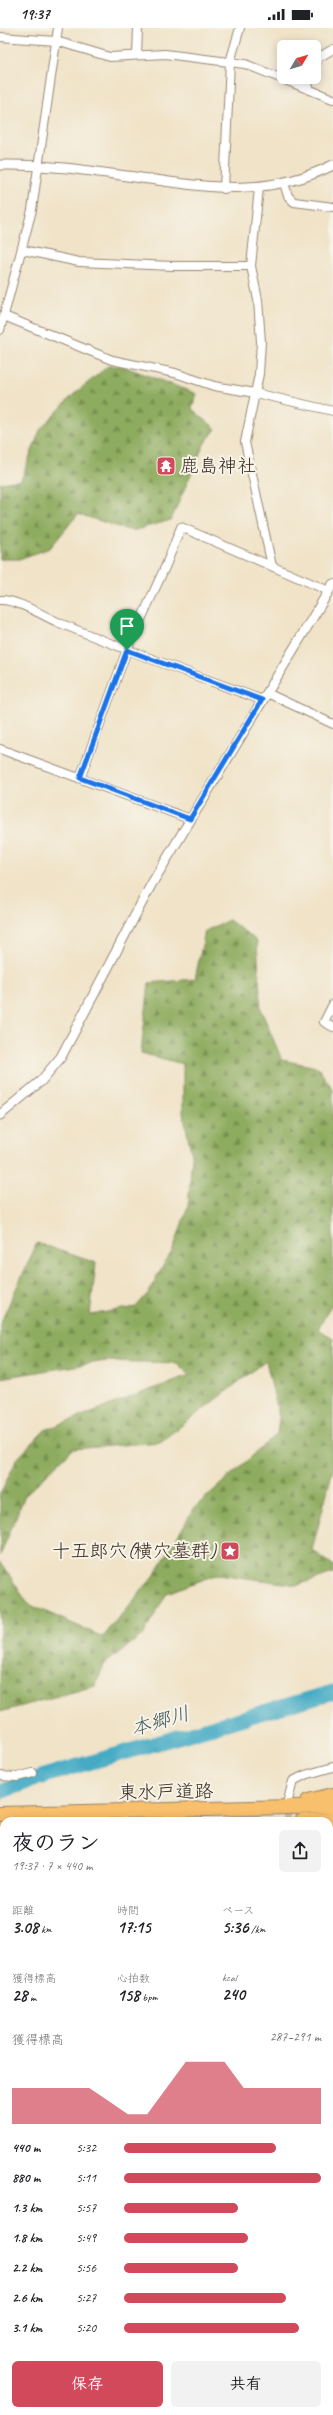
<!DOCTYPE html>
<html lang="ja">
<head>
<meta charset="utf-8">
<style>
  :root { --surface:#fff; --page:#f2f2f2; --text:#202124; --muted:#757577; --accent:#d1495b }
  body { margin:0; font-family:Caveat,"Klee One",sans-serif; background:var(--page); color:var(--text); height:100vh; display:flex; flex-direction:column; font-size:15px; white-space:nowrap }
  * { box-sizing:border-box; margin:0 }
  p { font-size:13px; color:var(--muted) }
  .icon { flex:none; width:22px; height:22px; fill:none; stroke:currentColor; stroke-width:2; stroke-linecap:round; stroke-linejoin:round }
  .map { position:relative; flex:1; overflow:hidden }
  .sheet { position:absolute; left:0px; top:1789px; width:333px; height:598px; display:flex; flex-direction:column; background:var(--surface); border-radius:12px 12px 0 0; box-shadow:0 2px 10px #0003 }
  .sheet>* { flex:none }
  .needle { width:26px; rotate:52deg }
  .tools { position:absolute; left:277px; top:12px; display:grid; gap:8px }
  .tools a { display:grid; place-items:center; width:44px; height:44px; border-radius:6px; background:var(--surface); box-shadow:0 2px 10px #0003; font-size:20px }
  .pin { position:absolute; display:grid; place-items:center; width:34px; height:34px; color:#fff; margin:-41px -17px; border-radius:50% 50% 50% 0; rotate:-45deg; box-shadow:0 0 4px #0007 }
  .pin .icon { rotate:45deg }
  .round { display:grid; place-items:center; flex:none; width:42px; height:42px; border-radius:6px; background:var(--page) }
  .headline { display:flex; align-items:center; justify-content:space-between; height:68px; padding:0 12px }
  h1 { font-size:22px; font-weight:700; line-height:30px }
  .stats { display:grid; grid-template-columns:repeat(3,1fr); gap:6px; height:68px; padding:4px 12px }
  .stats div { display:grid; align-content:center }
  .stats b { font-size:17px; font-weight:700 }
  .stats small { font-size:11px; font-weight:400 }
  .stats p { font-size:11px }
  .chart { height:112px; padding:8px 12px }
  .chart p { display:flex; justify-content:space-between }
  .chart svg { width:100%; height:72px; margin-top:4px; fill:var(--accent); opacity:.7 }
  .primary-button { display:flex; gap:8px; margin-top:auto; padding:8px 12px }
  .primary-button a { flex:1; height:46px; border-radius:6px; background:var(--accent); color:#fff; font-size:16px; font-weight:700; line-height:46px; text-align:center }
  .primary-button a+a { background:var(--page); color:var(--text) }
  ul { padding:0 12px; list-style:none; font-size:13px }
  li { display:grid; grid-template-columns:64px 48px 1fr; align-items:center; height:30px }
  li i { height:10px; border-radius:5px; background:var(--accent) }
  .status { display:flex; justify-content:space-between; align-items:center; height:28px; padding:0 20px; background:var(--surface); direction:ltr }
  .status svg { height:11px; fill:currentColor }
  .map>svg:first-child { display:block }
  .forest { fill:url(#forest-firs); stroke:#646b3e }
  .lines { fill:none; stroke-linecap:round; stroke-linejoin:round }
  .river { stroke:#45abc5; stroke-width:15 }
  .minor-tunnel { stroke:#ccbea6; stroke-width:8; stroke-dasharray:8 4; stroke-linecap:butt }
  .minor-casing { stroke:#968673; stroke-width:10 }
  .tertiary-casing { stroke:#968673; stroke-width:11 }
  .motorway-casing { stroke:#968673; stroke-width:16 }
  .minor { stroke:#fff; stroke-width:8 }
  .tertiary { stroke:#fff; stroke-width:9 }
  .motorway { stroke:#f8bf6c; stroke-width:14 }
  .route-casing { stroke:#fff; stroke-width:8 }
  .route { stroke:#1a73e8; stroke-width:5 }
  .labels { text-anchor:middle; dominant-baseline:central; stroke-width:4; stroke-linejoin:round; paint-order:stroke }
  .poi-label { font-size:19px; fill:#3b2a1e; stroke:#f7f3e8; text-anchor:start }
  .street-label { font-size:19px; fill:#3b2a1e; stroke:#f7f3e8 }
  .water-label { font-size:20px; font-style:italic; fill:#3e5758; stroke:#f7f3e8 }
</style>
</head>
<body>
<div class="status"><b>19:37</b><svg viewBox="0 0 49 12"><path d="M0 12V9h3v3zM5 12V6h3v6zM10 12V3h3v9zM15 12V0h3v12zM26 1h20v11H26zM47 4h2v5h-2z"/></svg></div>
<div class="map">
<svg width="333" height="2387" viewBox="0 0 333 2387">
  <defs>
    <pattern id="forest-firs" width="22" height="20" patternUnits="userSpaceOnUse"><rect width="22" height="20" fill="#8eac5f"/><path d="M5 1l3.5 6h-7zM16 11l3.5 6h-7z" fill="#758c4e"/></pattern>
  </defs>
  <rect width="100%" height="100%" fill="#f7f3e8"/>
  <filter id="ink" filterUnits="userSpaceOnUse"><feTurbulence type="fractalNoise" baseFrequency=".025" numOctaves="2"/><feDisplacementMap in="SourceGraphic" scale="8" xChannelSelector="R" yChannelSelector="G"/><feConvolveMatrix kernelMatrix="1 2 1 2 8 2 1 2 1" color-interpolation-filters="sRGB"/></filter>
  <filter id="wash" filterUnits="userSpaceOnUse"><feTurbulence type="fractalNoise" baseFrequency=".012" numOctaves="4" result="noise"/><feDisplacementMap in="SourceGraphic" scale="16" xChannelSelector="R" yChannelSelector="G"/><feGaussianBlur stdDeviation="0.9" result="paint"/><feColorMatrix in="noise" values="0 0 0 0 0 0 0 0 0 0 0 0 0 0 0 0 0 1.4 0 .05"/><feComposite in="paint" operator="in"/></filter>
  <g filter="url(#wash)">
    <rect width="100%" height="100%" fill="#f0e3c8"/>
    <g class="forest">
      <polygon points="108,338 122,338 197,366 192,381 216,401 204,416 171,492 132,503 78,486 50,520 19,531 0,531 0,455 21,452 40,402 73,367"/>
      <polygon points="229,892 257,913 261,982 282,1032 317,1039 333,1061 333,1274 318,1301 333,1310 333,1441 312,1522 333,1537 333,1545 298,1557 218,1546 167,1565 144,1606 105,1635 95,1658 0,1684 0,1533 28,1576 103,1609 154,1548 195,1479 277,1406 279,1389 266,1333 160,1414 73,1421 25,1467 0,1528 0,1466 17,1431 45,1402 189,1347 177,1335 106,1333 0,1350 0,1296 37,1215 96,1235 90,1287 136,1279 150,1263 158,1246 173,1222 188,1178 192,1128 183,1085 183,1036 141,1025 149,955 195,951 205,903"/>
      <polygon points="333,1865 333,1980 329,1979 329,1871"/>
      <polygon points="329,2074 333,2074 333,2214 329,2215"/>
      <polygon points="4,2354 4,2383 178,2383 178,2387 0,2387 0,2355"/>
      <polygon points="252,2383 295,2383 292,2387 251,2387"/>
    </g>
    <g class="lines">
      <polyline class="river" points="0,1764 47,1747 333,1664"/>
    </g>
  </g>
  <g filter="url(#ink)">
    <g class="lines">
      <polyline class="minor-tunnel" points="288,1793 288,1777"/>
      <g class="minor-casing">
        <g id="minor">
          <polyline points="0,9 56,13 110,29 165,26 245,36 333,71"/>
          <polyline points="137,27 138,0"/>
          <polyline points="314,40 318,30 333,21"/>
          <polyline points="307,60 311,49"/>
          <polyline points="284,155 288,168 294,174 333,179"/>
          <polyline points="259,160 251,238 258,272 261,314 259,346 245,414 272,538"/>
          <polyline points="224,161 230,34 240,0"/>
          <polyline points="23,222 79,234 173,238 251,238"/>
          <polyline points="4,288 112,332 175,345 214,358 255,365 333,383"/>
          <polyline points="0,302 32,182 58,0"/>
          <path d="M0 572C17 571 45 589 62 596 128 623 195 647 262 672"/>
          <polyline points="267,665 333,696"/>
          <polyline points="0,721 190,791"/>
          <polyline points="80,750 127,622 166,537 181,499 329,563"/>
          <polyline points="333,976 324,994 333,999"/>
          <polyline points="0,1748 17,1749 33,1745"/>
          <polyline points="288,1772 293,1753 305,1747 333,1739"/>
          <polyline points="0,1815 4,1815"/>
        </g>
      </g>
      <g class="tertiary-casing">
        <g id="tertiary">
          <path d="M0 137C43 136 85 142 127 148 201 158 263 172 333 137"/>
          <polyline points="0,1087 41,1053 61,1029 151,857 333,556"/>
        </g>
      </g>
      <g class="motorway-casing">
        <g id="motorway">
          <polyline points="308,1773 333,1767"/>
          <polyline points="0,1786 333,1778"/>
          <polyline points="302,1793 333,1792"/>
          <polyline points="0,1801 4,1801"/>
        </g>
      </g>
      <use href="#minor" class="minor"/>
      <use href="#tertiary" class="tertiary"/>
      <use href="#motorway" class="motorway"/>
    </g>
  </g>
  <g class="lines" filter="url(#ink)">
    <g class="route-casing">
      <polygon id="route" points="127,622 262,672 190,791 80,750"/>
    </g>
    <use href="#route" class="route"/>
  </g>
  <defs>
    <g id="temple-square" transform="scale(1)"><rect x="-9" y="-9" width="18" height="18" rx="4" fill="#d1495b" stroke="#f7f3e8"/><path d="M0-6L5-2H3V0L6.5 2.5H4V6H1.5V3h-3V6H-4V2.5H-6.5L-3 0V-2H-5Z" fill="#fff"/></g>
    <g id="sight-square" transform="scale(1)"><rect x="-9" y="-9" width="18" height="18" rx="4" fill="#d1495b" stroke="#f7f3e8"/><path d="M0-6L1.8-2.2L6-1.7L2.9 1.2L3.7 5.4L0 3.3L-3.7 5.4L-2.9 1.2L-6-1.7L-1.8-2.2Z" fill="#fff"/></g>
  </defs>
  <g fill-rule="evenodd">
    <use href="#temple-square" x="166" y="438"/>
    <use href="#sight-square" x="230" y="1523"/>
  </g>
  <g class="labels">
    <g class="poi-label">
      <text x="180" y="438">鹿島神社</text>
      <text x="216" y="1523" text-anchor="end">十五郎穴(横穴墓群)</text>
    </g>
    <g class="street-label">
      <text transform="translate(166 1764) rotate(-1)">東水戸道路</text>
    </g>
    <g class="water-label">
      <text transform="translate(160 1693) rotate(-16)">本郷川</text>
    </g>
  </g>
</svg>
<div class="tools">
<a><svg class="needle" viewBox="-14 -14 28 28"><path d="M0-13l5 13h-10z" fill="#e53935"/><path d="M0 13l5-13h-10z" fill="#757577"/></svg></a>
</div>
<div class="pin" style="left:127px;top:622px;background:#1e9e55"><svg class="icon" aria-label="arrive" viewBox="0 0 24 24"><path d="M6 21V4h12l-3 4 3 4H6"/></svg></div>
<section class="sheet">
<div class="headline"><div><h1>夜のラン</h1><p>19:37 · 7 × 440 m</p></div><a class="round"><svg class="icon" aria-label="share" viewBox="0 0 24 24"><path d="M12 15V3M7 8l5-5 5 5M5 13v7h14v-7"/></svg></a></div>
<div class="stats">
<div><p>距離</p><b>3.08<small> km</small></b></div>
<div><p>時間</p><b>17:15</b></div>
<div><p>ペース</p><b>5:36<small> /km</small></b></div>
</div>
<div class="stats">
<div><p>獲得標高</p><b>28<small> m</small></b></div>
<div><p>心拍数</p><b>158<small> bpm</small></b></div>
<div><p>kcal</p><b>240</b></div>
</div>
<div class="chart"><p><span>獲得標高</span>287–291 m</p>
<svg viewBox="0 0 160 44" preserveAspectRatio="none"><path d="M0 44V22L10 22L20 22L30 22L40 22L50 30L60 38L70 38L80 22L90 6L100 6L110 6L120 22L130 22L140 22L150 22L160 22V44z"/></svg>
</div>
<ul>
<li><b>440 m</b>5:32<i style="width:77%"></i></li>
<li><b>880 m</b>5:11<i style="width:100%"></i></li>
<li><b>1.3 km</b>5:57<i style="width:58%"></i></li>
<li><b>1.8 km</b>5:49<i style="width:63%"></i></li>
<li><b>2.2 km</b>5:56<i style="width:58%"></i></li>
<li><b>2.6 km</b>5:27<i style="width:82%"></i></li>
<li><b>3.1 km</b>5:20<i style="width:89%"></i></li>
</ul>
<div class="primary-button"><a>保存</a><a>共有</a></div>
</section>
</div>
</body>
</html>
